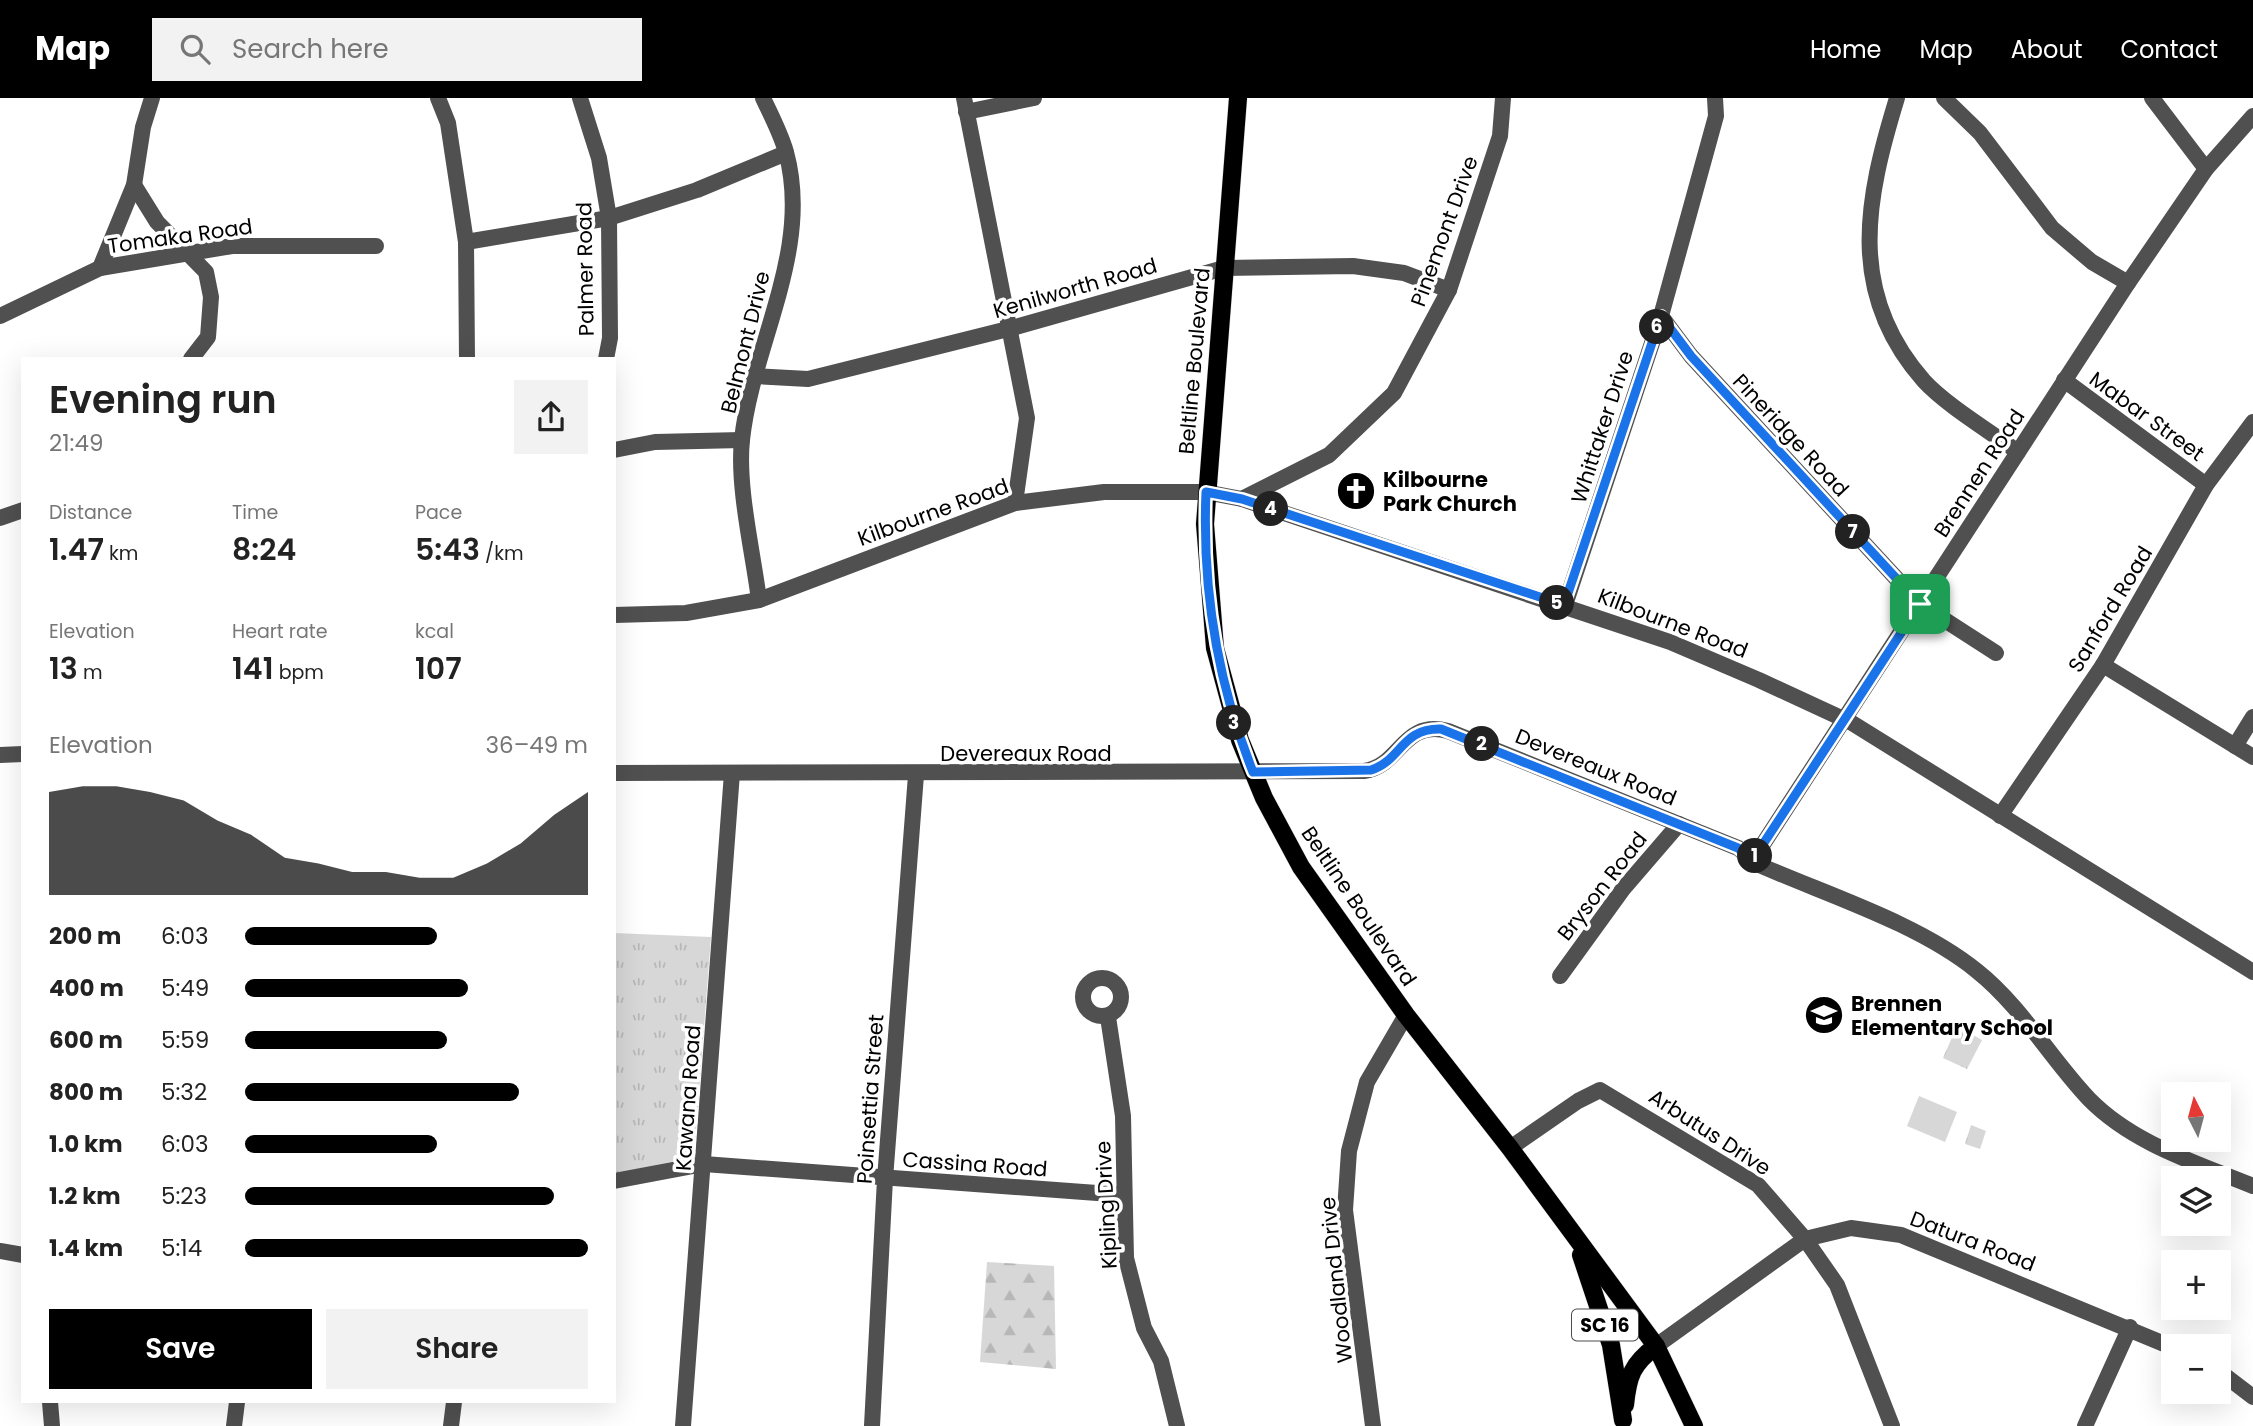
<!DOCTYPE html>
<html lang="en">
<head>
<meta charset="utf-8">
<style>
  :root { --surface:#fff; --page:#f2f2f2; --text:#222; --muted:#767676; --accent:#000 }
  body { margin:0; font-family:Poppins,sans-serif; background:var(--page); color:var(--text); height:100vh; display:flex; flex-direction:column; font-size:26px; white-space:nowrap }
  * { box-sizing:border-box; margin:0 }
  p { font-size:23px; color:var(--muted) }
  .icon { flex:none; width:38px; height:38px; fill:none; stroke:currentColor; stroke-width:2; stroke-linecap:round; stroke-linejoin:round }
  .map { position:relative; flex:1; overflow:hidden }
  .sheet { position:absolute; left:21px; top:259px; width:595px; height:1046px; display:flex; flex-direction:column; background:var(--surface); border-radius:0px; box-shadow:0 7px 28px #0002 }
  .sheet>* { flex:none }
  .needle { width:46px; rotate:354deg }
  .controls { position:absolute; left:2161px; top:984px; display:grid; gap:14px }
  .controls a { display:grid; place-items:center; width:70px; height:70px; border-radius:0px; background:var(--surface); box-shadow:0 7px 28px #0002; font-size:35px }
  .pin { position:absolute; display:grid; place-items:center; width:60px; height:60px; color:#fff; margin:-30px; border-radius:14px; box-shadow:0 4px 10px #0006 }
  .km { position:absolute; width:35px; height:35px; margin:-18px; border-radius:50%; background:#222; color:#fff; font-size:19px; line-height:35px; text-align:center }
  .round { display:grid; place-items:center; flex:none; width:74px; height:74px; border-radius:0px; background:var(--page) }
  .head { display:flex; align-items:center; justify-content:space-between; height:119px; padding:0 28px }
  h1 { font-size:38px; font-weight:600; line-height:52px }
  .metrics { display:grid; grid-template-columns:repeat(3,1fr); gap:10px; height:119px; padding:7px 28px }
  .metrics div { display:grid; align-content:center }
  .metrics b { font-size:30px; font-weight:600 }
  .metrics small { font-size:19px; font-weight:400 }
  .metrics p { font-size:19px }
  .chart { height:196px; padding:14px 28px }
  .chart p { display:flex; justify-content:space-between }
  .chart svg { width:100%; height:126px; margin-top:7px; fill:var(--accent); opacity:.7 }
  .primary-button { display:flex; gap:14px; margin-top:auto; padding:14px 28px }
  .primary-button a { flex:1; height:80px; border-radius:0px; background:var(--accent); color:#fff; font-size:28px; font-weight:600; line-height:80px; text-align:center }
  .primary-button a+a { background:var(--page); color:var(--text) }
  ul { padding:0 28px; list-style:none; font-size:23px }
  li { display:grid; grid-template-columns:112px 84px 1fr; align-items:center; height:52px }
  li i { height:18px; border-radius:9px; background:var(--accent) }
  header { display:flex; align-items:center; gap:42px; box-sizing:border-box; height:98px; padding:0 35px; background:var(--accent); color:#fff }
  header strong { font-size:33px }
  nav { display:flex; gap:38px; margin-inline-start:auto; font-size:24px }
  .search { width:490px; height:63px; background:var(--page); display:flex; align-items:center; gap:18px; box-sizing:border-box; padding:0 24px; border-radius:0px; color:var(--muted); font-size:26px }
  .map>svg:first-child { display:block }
  .grass { fill:#d7d7d7 }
  .forest { fill:url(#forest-firs) }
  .park { fill:url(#park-tufts) }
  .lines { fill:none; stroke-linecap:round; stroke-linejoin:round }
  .major-casing { stroke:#dbdbdb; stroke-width:19 }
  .minor { stroke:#505050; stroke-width:16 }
  .major { stroke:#000; stroke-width:18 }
  .route-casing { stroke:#fff; stroke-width:14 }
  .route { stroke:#1a73e8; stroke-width:9 }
  .labels { text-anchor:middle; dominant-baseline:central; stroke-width:7; stroke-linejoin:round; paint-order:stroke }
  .shield { fill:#fff; stroke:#4c4c4c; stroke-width:2 }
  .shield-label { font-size:19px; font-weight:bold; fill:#000 }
  .street-label { font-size:21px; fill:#000; stroke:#fff }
  .poi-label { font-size:21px; font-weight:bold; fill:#000; stroke:#fff; text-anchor:start }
</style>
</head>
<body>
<header>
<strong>Map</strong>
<div class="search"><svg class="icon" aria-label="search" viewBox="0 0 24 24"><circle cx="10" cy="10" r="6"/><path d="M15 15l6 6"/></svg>Search here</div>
<nav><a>Home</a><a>Map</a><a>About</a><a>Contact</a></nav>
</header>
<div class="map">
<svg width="2253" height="1328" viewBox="0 0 2253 1328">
  <defs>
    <pattern id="forest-firs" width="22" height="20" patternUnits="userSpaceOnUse" patternTransform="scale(1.75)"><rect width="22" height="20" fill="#d7d7d7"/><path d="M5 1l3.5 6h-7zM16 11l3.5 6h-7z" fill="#b7b7b7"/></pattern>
    <pattern id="park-tufts" width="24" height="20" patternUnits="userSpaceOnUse" patternTransform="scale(1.75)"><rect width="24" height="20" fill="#d7d7d7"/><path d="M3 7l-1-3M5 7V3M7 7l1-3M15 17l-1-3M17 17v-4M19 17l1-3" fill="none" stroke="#b7b7b7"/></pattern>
  </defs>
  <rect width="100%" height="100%" fill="#fff"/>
  <polygon class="grass" points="1919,998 1957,1014 1945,1044 1907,1028"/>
  <polygon class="forest" points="987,1164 1054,1168 1056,1271 980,1264"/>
  <g class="park">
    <polygon points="614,835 711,839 694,1059 614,1076"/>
    <polygon points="1957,928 1982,942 1967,971 1943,960"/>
    <polygon points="1971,1027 1986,1033 1980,1051 1965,1046"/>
  </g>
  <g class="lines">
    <g class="major-casing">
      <g id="major">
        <polyline points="1238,0 1205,426 1215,550 1240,642 1264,700 1301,769 1406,917 1510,1050 1656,1248 1694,1328"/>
        <polyline points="1581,1157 1611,1247 1623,1322"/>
        <path d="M1625 1307C1628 1278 1632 1266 1656 1248"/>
      </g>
    </g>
    <g class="minor">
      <polyline points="438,0 448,25 466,144 467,261"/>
      <polyline points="580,0 599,60 609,120 610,240 606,261"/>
      <polyline points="964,0 1027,320 1015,405"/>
      <path d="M1897 0C1866 101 1846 195 1924 283 1946 307 1991 334 2018 354"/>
      <polyline points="1944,0 1980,35 2052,130 2092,164 2128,185"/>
      <polyline points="2152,0 2206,71"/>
      <polyline points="966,14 1034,0"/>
      <polyline points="134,87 157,124 206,174 211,199 208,239 191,261"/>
      <polyline points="466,144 609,120 697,92 786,55"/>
      <polyline points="100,170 134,87 143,29 152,0"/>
      <polyline points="0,218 100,170 232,148 376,148"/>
      <polyline points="1661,218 1691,258 1920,506 1996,555"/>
      <polyline points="755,278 808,281 1012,230 1224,170 1353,168 1404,175 1449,192"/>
      <polyline points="2064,282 2206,387"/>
      <polyline points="614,352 655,344 742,342"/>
      <polyline points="1242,401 1329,357 1394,295 1449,192 1500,38 1503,0"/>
      <polyline points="0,420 23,412"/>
      <path d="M759 502C753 454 737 389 742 342 752 247 813 152 786 54 781 36 771 17 763 0"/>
      <polyline points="1565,507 1661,218 1716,18 1715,0"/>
      <polyline points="614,517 686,515 759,502 1015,405 1104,394 1205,394 1242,401 1670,544 1759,582 1852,625 2253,874"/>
      <polyline points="2103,567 2253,659"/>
      <polyline points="2235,648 2253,619"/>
      <polyline points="0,657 23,656"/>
      <path d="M614 675 1364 673C1401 668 1402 621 1448 633L1738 750 1757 766C1827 797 1918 825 1977 873 2022 909 2050 960 2089 1001 2133 1046 2197 1065 2253 1088"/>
      <polyline points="2000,718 2103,567 2206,387 2253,324"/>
      <polyline points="1752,763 2128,185 2206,71 2253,18"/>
      <polyline points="1560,878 1623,791 1679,726"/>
      <circle cx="1102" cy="899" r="19"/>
      <polyline points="1108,919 1123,1018 1126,1160 1144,1230 1161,1263 1177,1328"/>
      <polyline points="1510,1050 1578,1003 1600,992 1758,1087 1805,1141 1837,1187 1892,1328"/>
      <polyline points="614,1083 704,1066 1124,1097"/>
      <polyline points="0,1153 23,1157"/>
      <polyline points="1656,1248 1805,1141 1851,1130 1901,1137 2174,1250"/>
      <polyline points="2219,1273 2253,1299"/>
      <polyline points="50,1304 52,1328"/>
      <polyline points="234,1328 237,1304"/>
      <polyline points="451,1328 454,1304"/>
      <polyline points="683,1328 732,675"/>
      <polyline points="872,1328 885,1081 916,677"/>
      <polyline points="1373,1328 1345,1112 1349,1053 1367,984 1406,917"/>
      <polyline points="2085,1328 2130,1229"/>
    </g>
    <use href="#major" class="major"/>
  </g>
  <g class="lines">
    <g class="route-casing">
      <path id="route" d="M1661 218 1691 258 1920 506 1752 763 1738 750 1441 631C1401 630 1402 662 1371 672L1253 674C1217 584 1202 491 1206 394L1242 401 1564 507Z"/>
    </g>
    <use href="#route" class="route"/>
  </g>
  <defs>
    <g id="church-disc" transform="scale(2.0125)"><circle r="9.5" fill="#000" stroke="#fff"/><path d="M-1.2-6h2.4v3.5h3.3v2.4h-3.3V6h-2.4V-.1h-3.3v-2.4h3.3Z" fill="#fff"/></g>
    <g id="school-disc" transform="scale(2.0125)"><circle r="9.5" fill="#000" stroke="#fff"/><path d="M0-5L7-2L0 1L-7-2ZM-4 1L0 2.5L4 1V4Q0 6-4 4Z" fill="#fff"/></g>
  </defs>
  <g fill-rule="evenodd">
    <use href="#church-disc" x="1356" y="393"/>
    <use href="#school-disc" x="1824" y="917"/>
  </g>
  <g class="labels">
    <rect class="shield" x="1572" y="1211.5" width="66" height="31" rx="5"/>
    <g class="shield-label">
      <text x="1605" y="1227">SC 16</text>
    </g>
    <g class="street-label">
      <text transform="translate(1444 133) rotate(-70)">Pinemont Drive</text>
      <text transform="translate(180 138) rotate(-8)">Tomaka Road</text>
      <text transform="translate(585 171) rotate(-91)">Palmer Road</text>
      <text transform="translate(1075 190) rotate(-16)">Kenilworth Road</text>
      <text transform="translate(745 244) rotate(-76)">Belmont Drive</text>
      <text transform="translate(1194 263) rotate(-85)">Beltline Boulevard</text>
      <text transform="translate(2147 318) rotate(36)">Mabar Street</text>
      <text transform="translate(1602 329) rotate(-72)">Whittaker Drive</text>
      <text transform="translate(1791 337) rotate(47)">Pineridge Road</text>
      <text transform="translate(1979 375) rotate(-57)">Brennen Road</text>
      <text transform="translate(933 414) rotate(-20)">Kilbourne Road</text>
      <text transform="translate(2110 511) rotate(-59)">Sanford Road</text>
      <text transform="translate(1673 525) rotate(21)">Kilbourne Road</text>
      <text x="1026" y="655">Devereaux Road</text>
      <text transform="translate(1596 669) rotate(22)">Devereaux Road</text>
      <text transform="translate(1602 788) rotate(-52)">Bryson Road</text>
      <text transform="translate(1359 808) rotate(56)">Beltline Boulevard</text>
      <text transform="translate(688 1000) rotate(-86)">Kawana Road</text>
      <text transform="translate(870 1001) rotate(-86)">Poinsettia Street</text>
      <text transform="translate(1710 1034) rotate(33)">Arbutus Drive</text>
      <text transform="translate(975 1066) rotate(4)">Cassina Road</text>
      <text transform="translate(1106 1107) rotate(-93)">Kipling Drive</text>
      <text transform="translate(1973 1143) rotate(21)">Datura Road</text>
      <text transform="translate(1336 1182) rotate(-96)">Woodland Drive</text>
    </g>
    <g class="poi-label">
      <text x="1383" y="381">Kilbourne<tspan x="1383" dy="24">Park Church</tspan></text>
      <text x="1851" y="905">Brennen<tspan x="1851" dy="24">Elementary School</tspan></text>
    </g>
  </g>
</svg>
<div class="controls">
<a><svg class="needle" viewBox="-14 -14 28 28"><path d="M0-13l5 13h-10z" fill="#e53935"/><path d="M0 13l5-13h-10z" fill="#767676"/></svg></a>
<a><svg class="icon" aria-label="layers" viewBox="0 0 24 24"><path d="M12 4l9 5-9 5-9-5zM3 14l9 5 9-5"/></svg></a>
<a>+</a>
<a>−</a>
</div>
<div class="pin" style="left:1920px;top:506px;background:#1e9e55"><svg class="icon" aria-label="arrive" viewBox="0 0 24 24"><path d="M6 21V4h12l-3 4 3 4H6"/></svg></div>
<b class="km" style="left:1755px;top:758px">1</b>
<b class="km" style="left:1482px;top:646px">2</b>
<b class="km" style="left:1234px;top:625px">3</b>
<b class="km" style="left:1271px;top:411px">4</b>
<b class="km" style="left:1557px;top:505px">5</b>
<b class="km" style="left:1657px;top:229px">6</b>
<b class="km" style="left:1853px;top:434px">7</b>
<section class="sheet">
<div class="head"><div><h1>Evening run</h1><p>21:49</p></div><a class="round"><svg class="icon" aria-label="share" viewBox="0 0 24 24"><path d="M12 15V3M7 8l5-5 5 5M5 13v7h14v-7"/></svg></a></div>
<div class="metrics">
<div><p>Distance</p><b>1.47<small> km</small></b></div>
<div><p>Time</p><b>8:24</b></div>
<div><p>Pace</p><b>5:43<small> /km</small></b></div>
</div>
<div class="metrics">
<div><p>Elevation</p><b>13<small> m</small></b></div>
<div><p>Heart rate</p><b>141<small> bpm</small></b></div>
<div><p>kcal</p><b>107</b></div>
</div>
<div class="chart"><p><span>Elevation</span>36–49 m</p>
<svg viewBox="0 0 160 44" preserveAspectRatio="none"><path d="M0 44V8L10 6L20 6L30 8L40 11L50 18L60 23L70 31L80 33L90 36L100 36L110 38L120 38L130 33L140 26L150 16L160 8V44z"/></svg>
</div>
<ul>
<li><b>200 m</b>6:03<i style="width:56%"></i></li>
<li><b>400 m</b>5:49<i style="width:65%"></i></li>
<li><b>600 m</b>5:59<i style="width:59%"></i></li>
<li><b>800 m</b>5:32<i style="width:80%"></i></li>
<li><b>1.0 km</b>6:03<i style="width:56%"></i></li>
<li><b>1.2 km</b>5:23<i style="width:90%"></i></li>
<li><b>1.4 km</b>5:14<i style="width:100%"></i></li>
</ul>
<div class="primary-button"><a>Save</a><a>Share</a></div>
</section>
</div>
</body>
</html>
